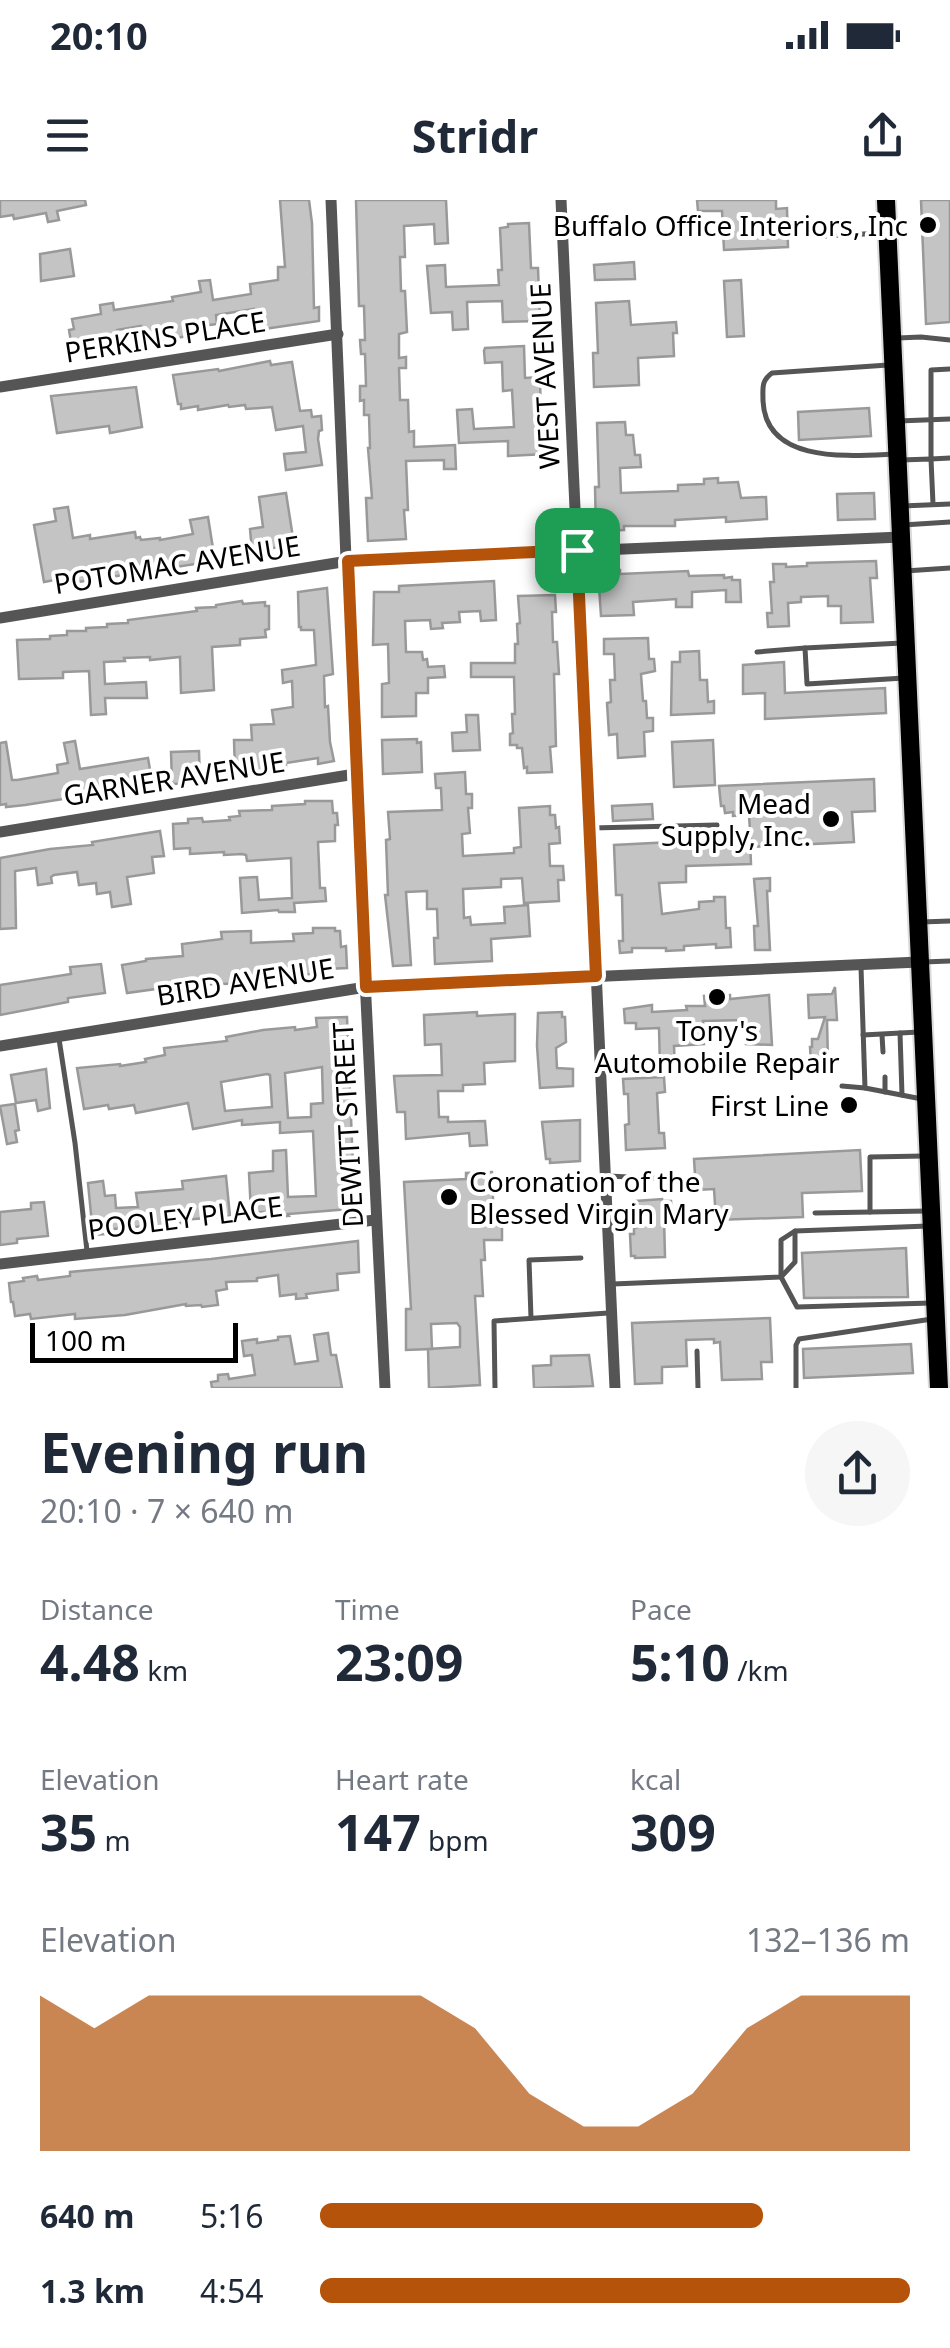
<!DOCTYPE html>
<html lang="en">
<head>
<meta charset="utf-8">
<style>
  :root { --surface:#fff; --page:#f6f6f7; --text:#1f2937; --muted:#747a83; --accent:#b45309 }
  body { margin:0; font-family:"Noto Sans",sans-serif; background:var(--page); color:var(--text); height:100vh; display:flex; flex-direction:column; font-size:38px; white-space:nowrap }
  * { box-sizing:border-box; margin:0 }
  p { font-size:32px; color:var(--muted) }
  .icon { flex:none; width:55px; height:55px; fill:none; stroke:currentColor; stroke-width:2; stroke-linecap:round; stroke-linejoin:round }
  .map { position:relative; height:1188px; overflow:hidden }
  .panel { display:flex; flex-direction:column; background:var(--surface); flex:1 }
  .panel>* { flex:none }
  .scale { position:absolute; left:30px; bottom:25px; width:208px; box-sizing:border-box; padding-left:10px; border:5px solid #000; border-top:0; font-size:28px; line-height:35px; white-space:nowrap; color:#000; -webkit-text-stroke:8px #fff; paint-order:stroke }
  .pin { position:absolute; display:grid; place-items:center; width:85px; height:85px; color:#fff; margin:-42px; border-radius:20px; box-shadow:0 5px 15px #0006 }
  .round { display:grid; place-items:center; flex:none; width:105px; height:105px; border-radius:52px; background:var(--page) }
  .overview { display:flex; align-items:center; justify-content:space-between; height:170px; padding:0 40px }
  h1 { font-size:55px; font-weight:700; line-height:75px }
  .metrics { display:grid; grid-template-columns:repeat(3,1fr); gap:15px; height:170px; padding:10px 40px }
  .metrics div { display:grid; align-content:center }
  .metrics b { font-size:50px; font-weight:700 }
  .metrics small { font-size:28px; font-weight:400 }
  .metrics p { font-size:28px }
  .chart { height:280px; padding:20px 40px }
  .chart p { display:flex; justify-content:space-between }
  .chart svg { width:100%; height:180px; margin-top:10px; fill:var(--accent); opacity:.7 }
  ul { padding:0 40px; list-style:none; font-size:32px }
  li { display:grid; grid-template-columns:160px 120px 1fr; align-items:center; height:75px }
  li i { height:25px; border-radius:12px; background:var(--accent) }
  .status { display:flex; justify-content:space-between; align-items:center; height:70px; padding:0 50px; background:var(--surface); direction:ltr }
  .status svg { height:28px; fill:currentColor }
  header { display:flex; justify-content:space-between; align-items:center; height:130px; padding:0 40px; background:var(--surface); font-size:45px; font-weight:700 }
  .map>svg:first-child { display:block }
  .building { fill:#c4c4c4; stroke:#999; stroke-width:2.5; fill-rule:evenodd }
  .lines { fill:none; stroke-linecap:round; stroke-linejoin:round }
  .primary-casing { stroke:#dbdbdb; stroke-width:22 }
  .service { stroke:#555; stroke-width:5 }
  .minor { stroke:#555; stroke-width:11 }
  .primary { stroke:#000; stroke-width:18 }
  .route-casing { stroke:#fff; stroke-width:20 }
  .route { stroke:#b45309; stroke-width:12 }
  .poi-dot { fill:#000; stroke:#fff; stroke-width:4 }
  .labels { text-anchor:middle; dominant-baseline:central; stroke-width:8; stroke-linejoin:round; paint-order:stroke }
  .poi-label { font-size:28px; fill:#000; stroke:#fff; text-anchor:end }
  .street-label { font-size:28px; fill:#000; stroke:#fff }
</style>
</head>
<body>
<div class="status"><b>20:10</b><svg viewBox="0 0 49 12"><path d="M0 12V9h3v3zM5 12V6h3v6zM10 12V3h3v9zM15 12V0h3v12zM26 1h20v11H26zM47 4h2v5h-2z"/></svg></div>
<header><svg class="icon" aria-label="menu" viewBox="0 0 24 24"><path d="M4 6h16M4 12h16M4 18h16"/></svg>Stridr<svg class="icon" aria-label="share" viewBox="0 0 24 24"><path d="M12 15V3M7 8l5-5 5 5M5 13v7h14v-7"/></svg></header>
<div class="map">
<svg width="950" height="1188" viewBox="0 0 950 1188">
  <rect width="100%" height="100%" fill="#fff"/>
  <g class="building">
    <polygon points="0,0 85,0 86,5 57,11 59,20 48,22 46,13 14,19 13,15 0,17"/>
    <polygon points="280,0 309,0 312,23 314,108 319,107 319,121 257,130 254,109 216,115 217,124 203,126 204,133 144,144 141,126 117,130 119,147 73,154 69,130 74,129 72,119 101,114 100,105 113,103 114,110 173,101 172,97 201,92 199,81 210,80 213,100 251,94 250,84 278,80 278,67 285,67"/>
    <polygon points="356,0 446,0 448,43 435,44 434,24 404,26 405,57 400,57 401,91 405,91 407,132 399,134 399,158 406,157 406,168 399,168 400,200 408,200 409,232 414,231 414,247 455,245 456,269 444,269 444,260 406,261 408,310 404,310 406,339 368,341 366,298 372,298 368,248 370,248 369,215 364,215 364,200 360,201 360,186 366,186 365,154 361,154 360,140 365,140 364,106 359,106"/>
    <polygon points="697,0 776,0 776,9 787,8 788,47 724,50 722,11 698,11"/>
    <polygon points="921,0 950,0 950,122 926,124"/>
    <polygon points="529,23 531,68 538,68 540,121 503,122 502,101 467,102 468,129 453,130 452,112 431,113 427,66 445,65 446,87 499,85 498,70 502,70 500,28 508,27 508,24"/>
    <polygon points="70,49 74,76 41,81 40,54"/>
    <polygon points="634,62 635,79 595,80 594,65"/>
    <polygon points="741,80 744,136 727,137 724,81"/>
    <polygon points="629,101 631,125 676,122 677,133 673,133 674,156 638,158 639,185 594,187 593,153 598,153 596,103"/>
    <polygon points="524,146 525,178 540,177 541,224 545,224 545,254 508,256 508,241 459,243 457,210 472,209 474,229 514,227 512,190 503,191 502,162 485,163 484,151 485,148"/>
    <polygon points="270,161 271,165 292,162 300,211 311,210 312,217 321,216 322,230 319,231 318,239 322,265 286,270 284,254 306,252 303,226 276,230 272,207 246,209 245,205 229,207 228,205 198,210 198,206 181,209 181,204 178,204 173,175 218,169 219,171"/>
    <polygon points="136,187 142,227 110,233 109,226 57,233 51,196"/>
    <polygon points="869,208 871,236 799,240 798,212"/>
    <polygon points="625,222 626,235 633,235 635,255 640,255 641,267 620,268 621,293 678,291 678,285 704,284 704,279 718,278 718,283 738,282 741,298 766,297 767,319 726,322 726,317 675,320 675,326 624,326 624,330 596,331 595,287 599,287 597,223"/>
    <polygon points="286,293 294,344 252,352 250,329 263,327 259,297"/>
    <polygon points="874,293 875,319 838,320 837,294"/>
    <polygon points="68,307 73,338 90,335 90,339 135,332 136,338 140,337 141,340 160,338 160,340 193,334 190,320 208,317 215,361 65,384 65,378 44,382 34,325 56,321 54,309"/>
    <polygon points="876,361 877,378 870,378 873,422 841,423 841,406 828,406 828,396 801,397 801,402 788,403 789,426 768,427 767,413 772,413 770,382 774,382 773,364 786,364 786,367 807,366 807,363"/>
    <polygon points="620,370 620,374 688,371 689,376 724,375 724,378 732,377 732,380 740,380 741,402 726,402 726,390 692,392 692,407 676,407 676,399 633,402 634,415 601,416 598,371"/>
    <polygon points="494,381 496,420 481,421 480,411 459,412 460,422 442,423 443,428 431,429 430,420 405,421 406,452 422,452 423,460 427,459 428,467 444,466 445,477 428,478 428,493 416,493 416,516 382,517 382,484 389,483 388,444 373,445 374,392 399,392 399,386"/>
    <polygon points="327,388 333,474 324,476 325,507 328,506 330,542 334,561 318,564 318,558 286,563 286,569 268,573 235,572 234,540 252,540 251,525 274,524 272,510 293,507 292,481 283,483 282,470 316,465 314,430 301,430 301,427 299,427 298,392"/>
    <polygon points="555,395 556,412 552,412 553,442 557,442 559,474 554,474 556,546 550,547 552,572 527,573 527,567 524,568 522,548 517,548 517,545 510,545 510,534 513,533 512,514 515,514 514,477 471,477 471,463 515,463 515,444 518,444 517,424 520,423 518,396"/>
    <polygon points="242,401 243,404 265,402 265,406 269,406 269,429 265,430 266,437 240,439 240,445 212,447 214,490 181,493 180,457 150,460 150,457 124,458 125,461 104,462 105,484 146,482 147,498 105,498 106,514 91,515 89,471 63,472 63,478 19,479 17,440 50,439 50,436 67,435 67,431 86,431 86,428 107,427 107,424 128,423 128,420 197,411 196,408 216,407 216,405"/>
    <polygon points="648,438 649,459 654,459 655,471 641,474 643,501 646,501 647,518 653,518 653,531 644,532 645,556 618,558 617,534 609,535 607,503 611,502 610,480 615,480 614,454 604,454 604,439"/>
    <polygon points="699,451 700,480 707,480 708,502 714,501 714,513 671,515 672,462 680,462 680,452"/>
    <polygon points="784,462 785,493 885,488 886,513 765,519 765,493 743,494 743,465"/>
    <polygon points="466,515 478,515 480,550 453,551 452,533 467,532"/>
    <polygon points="417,539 417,543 421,542 422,572 383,574 382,540"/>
    <polygon points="713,540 715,585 674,587 672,542"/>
    <polygon points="75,541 80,569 148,558 152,581 144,582 145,585 114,591 25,605 6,607 6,604 0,605 0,543 6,542 12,580 17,580 58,573 57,565 68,563 64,543"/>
    <polygon points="199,551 200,583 172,584 171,552"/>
    <polygon points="465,572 466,594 472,594 472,608 468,608 470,633 462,634 463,656 514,653 514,648 521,647 519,608 550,606 550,615 555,615 556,628 559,627 560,643 549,644 550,666 563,666 564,680 558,680 559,701 524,703 522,678 501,679 501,687 463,689 464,718 470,717 471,725 505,723 504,707 528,705 530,736 491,739 492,761 435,764 434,738 438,738 437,709 427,709 427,691 406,692 411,765 393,766 385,695 388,695 386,640 390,639 388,612 442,610 441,588 436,588 435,574"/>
    <polygon points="874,579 875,611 852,612 854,642 751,647 749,615 733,616 733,612 725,613 724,606 721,606 719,586"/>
    <polygon points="305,601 332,601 333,613 337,613 338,625 335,625 335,641 318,642 320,688 325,688 326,701 294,703 295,712 279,712 278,710 242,713 240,678 257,677 259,700 292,698 291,658 247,661 246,655 242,654 224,655 224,652 190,654 190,648 174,649 173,624 188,623 188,619 202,618 203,622 230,620 229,617 240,616 239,611 272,610 272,606 305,604"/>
    <polygon points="652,604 653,619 613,621 612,606"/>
    <polygon points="160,631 164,656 152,657 154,673 127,677 131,704 112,707 110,692 97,694 96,683 79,685 77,672 54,675 51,677 52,683 38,685 36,668 15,671 16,728 0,729 0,658 50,649 93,645 92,642"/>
    <polygon points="750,638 751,664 686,666 686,682 659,683 662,714 699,709 699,702 714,701 714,697 725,697 726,728 730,728 731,747 716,748 716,744 684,746 684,750 666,751 666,748 632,748 632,752 620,753 619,741 623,741 622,695 616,695 614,645"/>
    <polygon points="770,678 770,691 767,691 770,750 755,750 754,726 758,726 754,679"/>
    <polygon points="313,728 335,728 335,731 340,731 341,747 346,746 347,768 326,769 326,773 296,775 296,771 273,773 274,778 256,779 257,783 185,785 127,793 122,765 146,761 146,759 183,756 182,744 222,739 221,732 251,731 251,743 294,741 293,734 313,733"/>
    <polygon points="101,764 105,793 68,798 68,802 0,815 0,785 71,774 70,767"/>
    <polygon points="835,787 837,820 827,820 828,862 811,863 810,847 812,847 812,839 818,839 825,817 809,818 808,795 832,794"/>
    <polygon points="730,795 730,799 769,795 772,845 746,844 744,820 703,821 704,844 674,846 675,868 660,869 659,828 636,829 636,823 625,823 624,809 652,805 652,812 687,810 686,806 705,806 704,796"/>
    <polygon points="477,812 477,816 515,814 515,861 484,863 485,884 463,885 463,891 438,891 439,917 448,917 448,922 485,921 487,945 470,946 469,933 406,939 405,912 397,912 394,876 442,875 441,844 425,845 424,815"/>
    <polygon points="562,812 562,817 565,817 566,842 556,848 557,868 573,869 573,886 540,888 537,846 538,813"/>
    <path d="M347 817 354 992H349V1009L288 1014 289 1016 275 1017V1011L251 1013 249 973 273 971V951L286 950 288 997 316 996 313 931 280 933V922L242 925V920L193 929 188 903 136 913 134 905 109 909 108 905 84 909 77 868 120 864V866L146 862 145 859 165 855 164 848 227 841 226 837 263 830 295 827V830L317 827 316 818ZM322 867 323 903 311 904V917L288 918 285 873ZM267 874 270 875 272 907 225 911 221 882Z"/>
    <polygon points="46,869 50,908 38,911 36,900 16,903 11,875"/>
    <polygon points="664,877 665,892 657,893 659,933 664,933 665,948 626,950 625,925 629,924 628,894 624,894 623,879"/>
    <polygon points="15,904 19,930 15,931 17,942 7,944 0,906"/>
    <polygon points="580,920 580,961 550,963 550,959 546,959 542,922"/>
    <polygon points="860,950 862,991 802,993 803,1017 716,1020 714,989 697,990 698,979 695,975 694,959"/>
    <polygon points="492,972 494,1025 502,1025 502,1040 484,1040 485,1060 481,1060 483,1096 475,1096 480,1185 429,1188 428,1149 460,1147 460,1127 457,1123 431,1124 432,1149 406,1150 406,1109 411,1109 404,982 466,979 466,973"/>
    <polygon points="226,976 230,1016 182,1020 183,1023 168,1024 168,1027 156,1029 155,1025 105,1030 105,1034 93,1035 88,983 103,981 105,996 115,995 116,1008 138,1007 136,993 183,989 182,981"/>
    <polygon points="662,999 662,1001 671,1001 672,1017 664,1018 665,1057 635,1058 635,1056 631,1056 630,1034 634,1034 634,1028 638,1027 636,1001"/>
    <polygon points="44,1002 48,1036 17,1039 17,1043 0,1045 0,1012 31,1009 31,1003"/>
    <polygon points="358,1041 359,1072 337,1074 338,1090 306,1094 307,1098 296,1099 296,1094 280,1096 278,1075 257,1078 257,1081 226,1082 227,1089 216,1091 218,1105 202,1107 201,1105 186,1106 186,1104 125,1115 75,1119 75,1114 31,1119 30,1114 15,1116 13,1102 11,1102 9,1083 24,1081 23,1078 37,1076 38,1080 70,1076 70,1072 211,1059"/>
    <polygon points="906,1048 908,1097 804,1098 802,1053"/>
    <polygon points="770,1118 772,1162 761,1162 762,1179 722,1180 720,1142 714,1143 714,1139 686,1140 687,1166 662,1167 662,1183 635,1184 632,1123"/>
    <polygon points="328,1133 331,1155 336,1155 342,1188 212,1188 211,1182 218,1181 218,1175 228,1174 229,1179 255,1175 252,1155 244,1156 242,1141 257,1139 257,1143 278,1140 278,1137 290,1136 295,1164 318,1161 314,1135"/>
    <polygon points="911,1144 913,1173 804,1178 803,1149"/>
    <polygon points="589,1155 593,1186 534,1188 533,1166 551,1165 551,1156"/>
  </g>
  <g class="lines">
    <g class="primary-casing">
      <polyline id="primary" points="886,0 939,1188"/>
    </g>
    <g class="service">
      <polyline points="824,36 884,33"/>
      <polyline points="898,138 921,137 950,140"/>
      <path d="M888 165 772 173C761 181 763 188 763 201 766 264 849 256 894 254"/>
      <polyline points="950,169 931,170 931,259 950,258"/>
      <polyline points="898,221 950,219"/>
      <polyline points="900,260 931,259 933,304"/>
      <polyline points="902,306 950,304"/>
      <polyline points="903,325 950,322"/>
      <polyline points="905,371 950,368"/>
      <polyline points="902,443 805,448 807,484 904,478"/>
      <polyline points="757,452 805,448"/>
      <polyline points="592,628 717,625"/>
      <polyline points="921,722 950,721"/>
      <polyline points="923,762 950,761"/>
      <polyline points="861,767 865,888 922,899"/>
      <polyline points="900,833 902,895"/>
      <polyline points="863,835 919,832"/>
      <polyline points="882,835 883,852"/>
      <polyline points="59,839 75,943 87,1051"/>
      <polyline points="885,877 885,892"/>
      <polyline points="842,886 865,888"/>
      <polyline points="608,976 692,980"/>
      <polyline points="870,1012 870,957 924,956"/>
      <polyline points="815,1013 927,1011"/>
      <polyline points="928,1026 795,1031 781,1040 781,1077 797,1107 931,1103"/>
      <polyline points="613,1084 781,1077 795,1062 795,1031"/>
      <polyline points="531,1118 529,1060 581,1058"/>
      <polyline points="697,1151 698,1188"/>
      <polyline points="495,1188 494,1121 608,1113"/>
      <polyline points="796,1188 796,1145 799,1139 932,1119"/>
    </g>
    <g class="minor">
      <polyline points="331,0 355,574 385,1188"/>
      <polyline points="561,0 615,1188"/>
      <polyline points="0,187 338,134"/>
      <polyline points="0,418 348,361 901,337"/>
      <polyline points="0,632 355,574"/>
      <polyline points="0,846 366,787 919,762"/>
      <polyline points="0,1064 375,1020"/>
    </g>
    <use href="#primary" class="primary"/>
  </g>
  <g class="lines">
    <g class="route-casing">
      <polygon id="route" points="577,350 596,776 366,787 348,361"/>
    </g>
    <use href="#route" class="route"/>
  </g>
  <g class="poi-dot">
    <circle cx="928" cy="25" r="10"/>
    <circle cx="831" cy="619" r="10"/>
    <circle cx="717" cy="797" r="10"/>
    <circle cx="849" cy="905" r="10"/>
    <circle cx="449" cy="997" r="10"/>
  </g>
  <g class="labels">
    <g class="poi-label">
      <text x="908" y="25">Buffalo Office Interiors, Inc</text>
      <text x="811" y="603">Mead<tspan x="811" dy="32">Supply, Inc.</tspan></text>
      <text x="717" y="830" text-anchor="middle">Tony's<tspan x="717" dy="32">Automobile Repair</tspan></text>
      <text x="829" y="905">First Line</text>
      <text x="469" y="981" text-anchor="start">Coronation of the<tspan x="469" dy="32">Blessed Virgin Mary</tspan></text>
    </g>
    <g class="street-label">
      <text transform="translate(165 136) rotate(-9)">PERKINS PLACE</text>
      <text transform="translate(544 176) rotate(-93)">WEST AVENUE</text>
      <text transform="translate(177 364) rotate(-9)">POTOMAC AVENUE</text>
      <text transform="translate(174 578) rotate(-9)">GARNER AVENUE</text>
      <text transform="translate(245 781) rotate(-9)">BIRD AVENUE</text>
      <text transform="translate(347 925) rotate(-93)">DEWITT STREET</text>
      <text transform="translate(185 1017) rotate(-7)">POOLEY PLACE</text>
    </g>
  </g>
</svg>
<div class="scale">100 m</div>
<div class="pin" style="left:577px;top:350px;background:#1e9e55"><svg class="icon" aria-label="arrive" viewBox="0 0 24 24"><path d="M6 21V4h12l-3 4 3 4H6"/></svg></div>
</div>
<section class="panel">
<div class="overview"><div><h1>Evening run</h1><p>20:10 · 7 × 640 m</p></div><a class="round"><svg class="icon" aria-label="share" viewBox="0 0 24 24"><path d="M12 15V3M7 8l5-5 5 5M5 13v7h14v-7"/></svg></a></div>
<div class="metrics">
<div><p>Distance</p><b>4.48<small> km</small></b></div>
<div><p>Time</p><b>23:09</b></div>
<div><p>Pace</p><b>5:10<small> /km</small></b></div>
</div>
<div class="metrics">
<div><p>Elevation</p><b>35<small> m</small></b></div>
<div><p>Heart rate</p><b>147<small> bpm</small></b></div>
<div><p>kcal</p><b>309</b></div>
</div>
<div class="chart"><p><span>Elevation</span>132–136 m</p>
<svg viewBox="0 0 160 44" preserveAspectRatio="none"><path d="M0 44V6L10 14L20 6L30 6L40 6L50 6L60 6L70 6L80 14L90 30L100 38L110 38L120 30L130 14L140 6L150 6L160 6V44z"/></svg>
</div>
<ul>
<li><b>640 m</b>5:16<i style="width:75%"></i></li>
<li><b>1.3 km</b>4:54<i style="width:100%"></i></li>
</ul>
</section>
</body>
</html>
